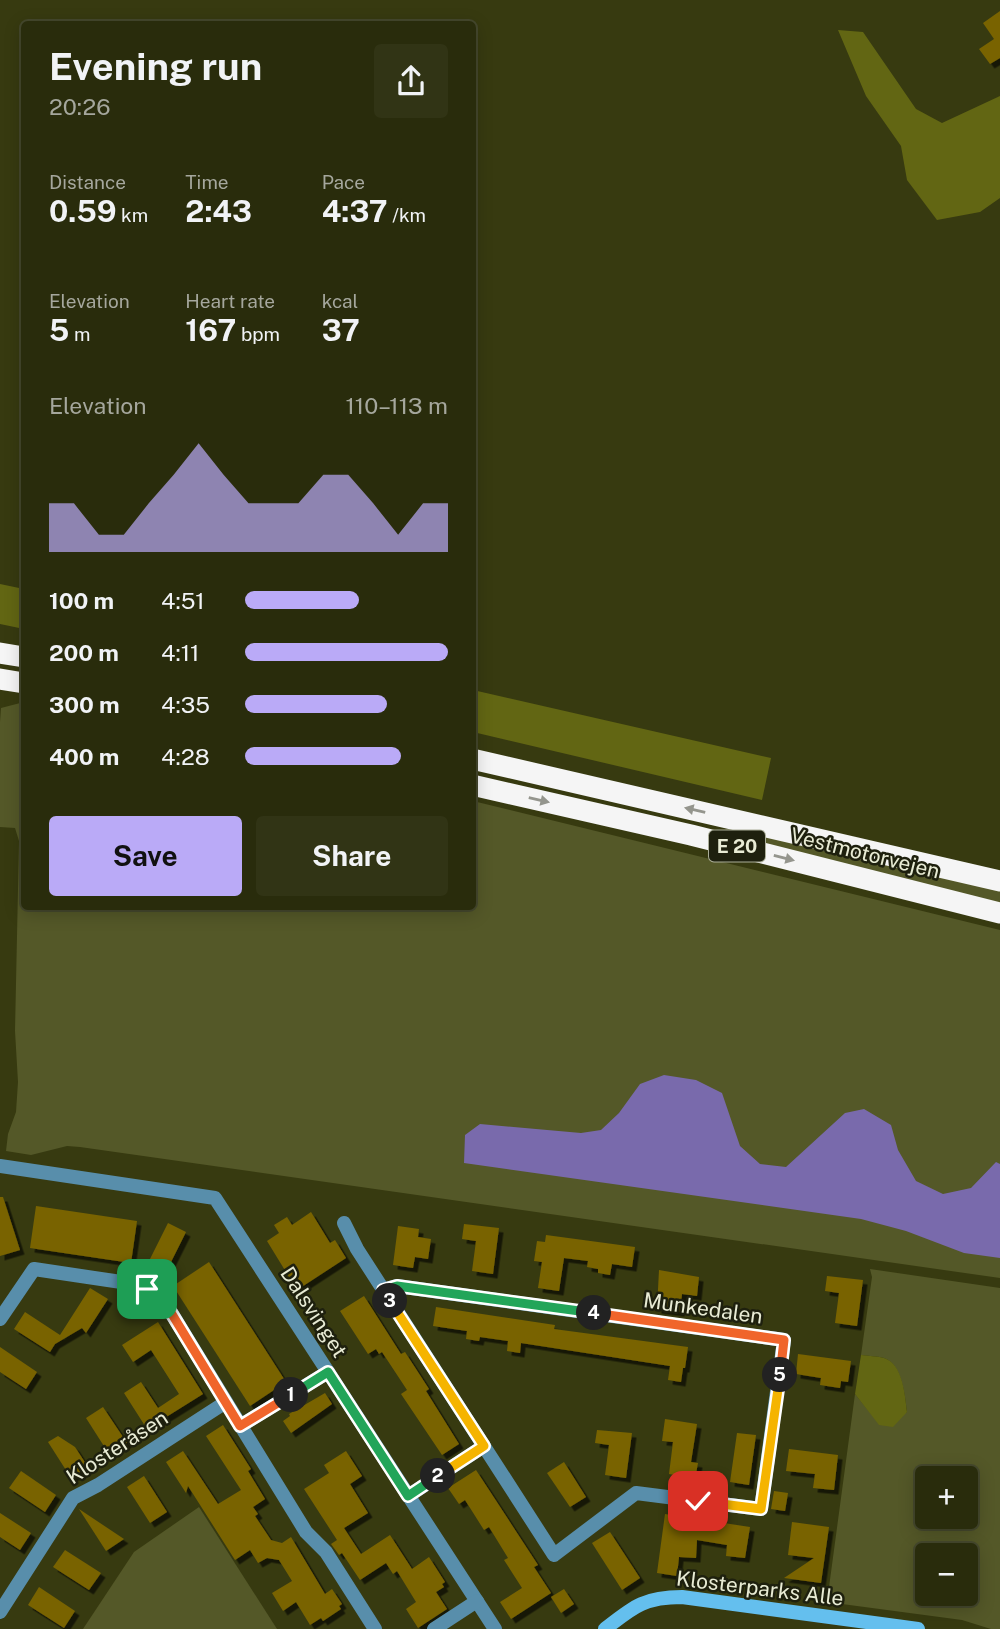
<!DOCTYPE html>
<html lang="en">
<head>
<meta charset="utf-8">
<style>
  :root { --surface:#292c0c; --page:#313415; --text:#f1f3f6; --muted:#a5a79d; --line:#45482d; --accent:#baaaf7 }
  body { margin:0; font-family:"Public Sans",sans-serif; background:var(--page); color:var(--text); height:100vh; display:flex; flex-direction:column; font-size:26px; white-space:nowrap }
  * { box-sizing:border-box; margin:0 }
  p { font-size:23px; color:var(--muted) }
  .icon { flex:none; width:38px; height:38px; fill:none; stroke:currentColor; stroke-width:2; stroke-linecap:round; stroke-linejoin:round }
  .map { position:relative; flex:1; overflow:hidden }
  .details { position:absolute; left:21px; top:21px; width:455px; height:889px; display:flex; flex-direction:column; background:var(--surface); border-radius:7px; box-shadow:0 4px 18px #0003,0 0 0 2px var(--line) }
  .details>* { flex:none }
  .tools { position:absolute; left:915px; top:1466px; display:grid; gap:14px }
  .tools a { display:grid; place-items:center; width:63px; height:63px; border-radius:7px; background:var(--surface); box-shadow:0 4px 18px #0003,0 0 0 2px var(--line); font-size:35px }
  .pin { position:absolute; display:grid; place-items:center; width:60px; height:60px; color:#fff; margin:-30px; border-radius:14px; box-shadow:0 4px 10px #0006 }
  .km { position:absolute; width:35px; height:35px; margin:-18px; border-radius:50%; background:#222; color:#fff; font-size:19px; line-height:35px; text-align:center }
  .round { display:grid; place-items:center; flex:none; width:74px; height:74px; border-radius:7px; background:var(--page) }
  .headline { display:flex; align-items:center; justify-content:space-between; height:119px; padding:0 28px }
  h1 { font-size:38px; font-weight:700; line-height:52px }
  .stats { display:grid; grid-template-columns:repeat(3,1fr); gap:10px; height:119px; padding:7px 28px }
  .stats div { display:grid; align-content:center }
  .stats b { font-size:30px; font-weight:700 }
  .stats small { font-size:19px; font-weight:400 }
  .stats p { font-size:19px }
  .chart { height:196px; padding:14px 28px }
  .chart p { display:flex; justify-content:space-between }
  .chart svg { width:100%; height:126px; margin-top:7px; fill:var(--accent); opacity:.7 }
  .primary-button { display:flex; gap:14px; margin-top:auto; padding:14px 28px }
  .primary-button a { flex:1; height:80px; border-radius:7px; background:var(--accent); color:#111; font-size:28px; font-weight:700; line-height:80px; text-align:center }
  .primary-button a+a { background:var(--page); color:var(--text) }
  ul { padding:0 28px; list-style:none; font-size:23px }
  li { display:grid; grid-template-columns:112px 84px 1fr; align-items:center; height:52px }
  li i { height:18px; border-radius:9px; background:var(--accent) }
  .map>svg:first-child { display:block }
  .green { fill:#545828; fill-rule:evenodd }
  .forest { fill:#626613 }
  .water { fill:#796aac }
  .building { fill:#796306; filter:url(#shadow) }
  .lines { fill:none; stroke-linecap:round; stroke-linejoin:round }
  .street { stroke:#588eab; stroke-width:14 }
  .secondary { stroke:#64bfee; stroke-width:14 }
  .highway { stroke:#f5f5f5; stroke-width:21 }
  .oneway { fill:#94958d }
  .split-1-casing { stroke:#fff; stroke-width:14 }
  .split-2-casing { stroke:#fff; stroke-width:14 }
  .split-3-casing { stroke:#fff; stroke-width:14 }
  .split-4-casing { stroke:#fff; stroke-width:14 }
  .split-5-casing { stroke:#fff; stroke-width:14 }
  .split-6-casing { stroke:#fff; stroke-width:14 }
  .split-1 { stroke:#f0652b; stroke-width:9 }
  .split-2 { stroke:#22a559; stroke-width:9 }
  .split-3 { stroke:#f5b400; stroke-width:9 }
  .split-4 { stroke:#22a559; stroke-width:9 }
  .split-5 { stroke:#f0652b; stroke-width:9 }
  .split-6 { stroke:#f5b400; stroke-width:9 }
  .labels { text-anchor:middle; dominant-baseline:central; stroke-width:5; stroke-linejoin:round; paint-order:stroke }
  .shield { fill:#1e200e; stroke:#abae99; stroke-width:2 }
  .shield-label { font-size:19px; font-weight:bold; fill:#e8ebd4 }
  .street-label { font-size:21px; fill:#e8ebd4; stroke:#1e200e }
</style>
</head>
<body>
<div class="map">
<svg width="1000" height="1629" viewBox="0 0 1000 1629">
  <defs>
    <filter id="shadow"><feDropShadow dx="4.5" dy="4.5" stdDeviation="0" flood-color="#0009"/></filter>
  </defs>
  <rect width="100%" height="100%" fill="#373a10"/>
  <g class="green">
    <polygon points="24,702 24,906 472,906 473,801 1000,930 1000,1278 80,1147 67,1146 31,1155 6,1151 8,1134 16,1112 18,1082 15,1031 19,841 15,828 0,827 0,722 1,708"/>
    <polygon points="725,829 739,829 1000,890 1000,904 743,839"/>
    <path d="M870 1269 1000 1288V1629H991L962 1620 827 1602 855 1394 880 1425 907 1412C905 1395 902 1364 884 1358 877 1356 868 1356 861 1355L872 1277ZM928 1479H966V1517H928ZM928 1556H966V1594H928Z"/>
    <polygon points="199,1507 277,1629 83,1629 134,1552"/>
  </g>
  <g class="forest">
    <polygon points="838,30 863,32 916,109 942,123 1000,96 1000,198 980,212 937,220 907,180 901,146 866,96"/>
    <polygon points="0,584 24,589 24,629 0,624"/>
    <polygon points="473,690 771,758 762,800 473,732"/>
    <path d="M861 1355C868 1356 877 1356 884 1358 903 1364 905 1395 907 1412L893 1427 879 1425 855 1394Z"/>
  </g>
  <polygon class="water" points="664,1075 696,1080 722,1093 740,1146 760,1164 786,1167 845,1113 864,1109 891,1125 898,1150 916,1181 943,1194 971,1188 996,1162 1000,1164 1000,1258 964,1253 906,1231 861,1219 464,1163 465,1135 480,1124 581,1133 601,1130 619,1113 640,1084"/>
  <g class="building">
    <polygon points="1000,11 1000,58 990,64 979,49 994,39 983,23"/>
    <polygon points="0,1197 3,1197 20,1250 0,1256"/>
    <polygon points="36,1206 137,1221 131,1263 30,1248"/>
    <polygon points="311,1212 330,1243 335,1240 346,1258 297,1290 267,1241 279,1233 274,1225 287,1217 292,1225"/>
    <polygon points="168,1223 186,1232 167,1270 149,1261"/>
    <polygon points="464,1224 499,1228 493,1274 472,1271 476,1241 462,1239"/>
    <polygon points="398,1226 419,1229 418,1237 431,1239 428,1259 415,1257 413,1268 393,1265"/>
    <polygon points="546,1235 635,1247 632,1267 612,1264 610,1275 598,1273 598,1269 587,1267 588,1261 564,1258 559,1291 538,1288 542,1262 534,1261 537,1241 545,1242"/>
    <polygon points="209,1262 286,1382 250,1406 173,1286"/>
    <polygon points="659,1270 699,1277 697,1296 682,1294 680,1312 657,1309"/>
    <polygon points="827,1276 863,1280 857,1326 835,1323 839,1293 825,1291"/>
    <polygon points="90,1288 108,1299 86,1333 82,1328 55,1344 50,1352 14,1329 25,1312 60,1335"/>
    <polygon points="364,1296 401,1354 405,1352 429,1389 426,1391 459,1444 442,1455 401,1394 407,1390 382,1352 379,1354 376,1349 368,1354 340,1311"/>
    <polygon points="436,1307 555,1325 554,1329 688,1347 685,1368 683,1368 681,1382 668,1380 670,1366 521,1343 520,1353 507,1351 508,1341 480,1337 479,1341 466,1339 467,1331 433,1326"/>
    <polygon points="158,1322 203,1394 147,1429 124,1393 141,1382 158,1408 179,1394 151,1350 133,1362 122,1345"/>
    <polygon points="0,1347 37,1372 26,1389 0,1372"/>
    <polygon points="798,1354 851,1361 848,1382 841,1381 840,1388 820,1385 821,1378 796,1374"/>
    <polygon points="325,1393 332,1404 291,1433 283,1421 290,1416 289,1414"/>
    <polygon points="103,1407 127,1443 109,1454 86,1418"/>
    <polygon points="665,1419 697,1424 691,1462 698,1463 695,1479 669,1474 673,1442 662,1441"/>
    <polygon points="223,1425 251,1469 248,1471 265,1499 253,1507 258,1514 255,1516 271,1540 282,1543 291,1537 325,1594 332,1589 342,1604 339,1606 341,1609 323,1621 321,1618 310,1625 296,1602 283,1611 272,1593 292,1581 279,1560 267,1558 258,1563 250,1550 235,1560 188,1486 186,1493 166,1462 183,1451 218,1504 241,1490 206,1436"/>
    <polygon points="597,1430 632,1433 626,1478 605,1475 609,1445 595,1443"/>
    <polygon points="737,1433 756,1435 749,1485 730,1482"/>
    <polygon points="58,1436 75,1447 88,1467 71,1478 48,1442"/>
    <polygon points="789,1449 838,1455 834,1490 813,1488 815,1474 786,1471"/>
    <polygon points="346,1451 362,1476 350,1484 368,1513 344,1528 361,1554 390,1535 412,1569 429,1557 445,1582 442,1584 444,1587 436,1592 447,1609 418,1628 406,1609 416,1602 397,1571 393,1574 386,1563 360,1580 342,1553 339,1555 331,1544 337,1540 304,1489 329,1473 324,1465"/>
    <polygon points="564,1462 586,1497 570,1507 547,1473"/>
    <polygon points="476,1470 538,1565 534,1567 551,1593 511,1619 500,1602 522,1588 504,1560 508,1558 489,1527 484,1530 465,1500 459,1504 448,1488"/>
    <polygon points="21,1471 56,1495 45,1512 9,1488"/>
    <polygon points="144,1476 167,1512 150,1523 127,1487"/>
    <polygon points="774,1491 788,1493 785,1511 771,1509"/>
    <polygon points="79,1509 124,1539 106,1551"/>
    <polygon points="0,1513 31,1533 20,1550 0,1537"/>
    <polygon points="665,1514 750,1527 745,1558 726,1556 727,1545 697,1540 696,1558 679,1557 677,1576 657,1573"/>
    <polygon points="792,1522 829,1527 821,1583 784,1578 814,1558 788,1555"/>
    <polygon points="610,1532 640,1578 622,1590 592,1543"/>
    <polygon points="65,1550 101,1573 89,1590 53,1567"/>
    <polygon points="39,1587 75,1611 64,1628 28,1605"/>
    <polygon points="564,1589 574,1604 561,1613 551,1597"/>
  </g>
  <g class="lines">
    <g class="street">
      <polyline points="0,1166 215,1198 495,1629"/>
      <polyline points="344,1223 357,1249 554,1555 636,1493 761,1509 784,1340 397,1286 383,1290"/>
      <polyline points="0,1319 34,1269 128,1283 147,1289 164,1301 306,1532 326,1552 375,1629"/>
      <polyline points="240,1426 328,1372"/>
      <polyline points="408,1496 484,1446"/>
      <polyline points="0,1612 73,1498 98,1485 226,1402"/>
      <polyline points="434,1629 477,1601"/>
    </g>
    <path class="secondary" d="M605 1629C633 1607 644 1597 682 1597L918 1629"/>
    <g class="highway">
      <polyline points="0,653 24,657"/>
      <polyline points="0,679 24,683"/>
      <polyline points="472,759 1000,881"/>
      <polyline points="472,785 691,835 1000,913"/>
    </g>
  </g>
  <defs><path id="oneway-solid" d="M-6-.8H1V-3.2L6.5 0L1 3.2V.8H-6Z" transform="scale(1.75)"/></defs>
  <g class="oneway">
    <use href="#oneway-solid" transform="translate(539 800) rotate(13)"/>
    <use href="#oneway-solid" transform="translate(695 810) rotate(-167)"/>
    <use href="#oneway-solid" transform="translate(784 858) rotate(14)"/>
  </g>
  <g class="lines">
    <g class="split-1-casing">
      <polyline id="split-1" points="147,1289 164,1301 240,1426 291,1395"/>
    </g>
    <g class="split-2-casing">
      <polyline id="split-2" points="291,1395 328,1372 408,1496 438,1476"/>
    </g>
    <g class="split-3-casing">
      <polyline id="split-3" points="390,1301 484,1446 438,1476"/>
    </g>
    <g class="split-4-casing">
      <polyline id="split-4" points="390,1301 383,1290 397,1286 594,1313"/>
    </g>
    <g class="split-5-casing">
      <polyline id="split-5" points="594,1313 784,1340 780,1375"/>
    </g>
    <g class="split-6-casing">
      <polyline id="split-6" points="698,1501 761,1509 780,1375"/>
    </g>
    <use href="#split-1" class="split-1"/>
    <use href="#split-2" class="split-2"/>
    <use href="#split-3" class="split-3"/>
    <use href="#split-4" class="split-4"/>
    <use href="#split-5" class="split-5"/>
    <use href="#split-6" class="split-6"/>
  </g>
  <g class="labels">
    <rect class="shield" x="709" y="830.5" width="56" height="31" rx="5"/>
    <g class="shield-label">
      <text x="737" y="846">E 20</text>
    </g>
    <g class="street-label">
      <text transform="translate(865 853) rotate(14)">Vestmotorvejen</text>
      <text transform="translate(703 1308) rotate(8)">Munkedalen</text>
      <text transform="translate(314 1312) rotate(57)">Dalsvinget</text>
      <text transform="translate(117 1447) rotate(-33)">Klosteråsen</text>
      <text transform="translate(760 1588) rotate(7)">Klosterparks Alle</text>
    </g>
  </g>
</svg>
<div class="tools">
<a>+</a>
<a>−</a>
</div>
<div class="pin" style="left:147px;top:1289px;background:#1e9e55"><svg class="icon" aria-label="arrive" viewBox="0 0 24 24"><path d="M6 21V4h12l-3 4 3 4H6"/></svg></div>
<div class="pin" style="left:698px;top:1501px;background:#d93025"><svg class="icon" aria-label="check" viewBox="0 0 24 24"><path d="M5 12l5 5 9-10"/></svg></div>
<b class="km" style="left:291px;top:1395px">1</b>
<b class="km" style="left:438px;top:1476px">2</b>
<b class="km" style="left:390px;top:1301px">3</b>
<b class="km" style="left:594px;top:1313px">4</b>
<b class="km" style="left:780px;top:1375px">5</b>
<section class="details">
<div class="headline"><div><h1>Evening run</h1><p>20:26</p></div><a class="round"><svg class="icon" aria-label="share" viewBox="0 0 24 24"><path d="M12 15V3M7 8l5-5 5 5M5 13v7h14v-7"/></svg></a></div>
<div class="stats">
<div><p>Distance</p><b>0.59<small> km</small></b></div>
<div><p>Time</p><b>2:43</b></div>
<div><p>Pace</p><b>4:37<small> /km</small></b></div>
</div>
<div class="stats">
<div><p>Elevation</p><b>5<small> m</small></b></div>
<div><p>Heart rate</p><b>167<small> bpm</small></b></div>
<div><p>kcal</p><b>37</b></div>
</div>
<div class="chart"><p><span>Elevation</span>110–113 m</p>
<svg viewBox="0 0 160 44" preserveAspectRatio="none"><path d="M0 44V27L10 27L20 38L30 38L40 27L50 17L60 6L70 17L80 27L90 27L100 27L110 17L120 17L130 27L140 38L150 27L160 27V44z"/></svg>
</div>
<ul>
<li><b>100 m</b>4:51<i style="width:56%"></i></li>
<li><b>200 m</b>4:11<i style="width:100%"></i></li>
<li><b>300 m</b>4:35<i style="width:70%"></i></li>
<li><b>400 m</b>4:28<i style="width:77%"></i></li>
</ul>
<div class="primary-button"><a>Save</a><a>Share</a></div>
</section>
</div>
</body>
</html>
